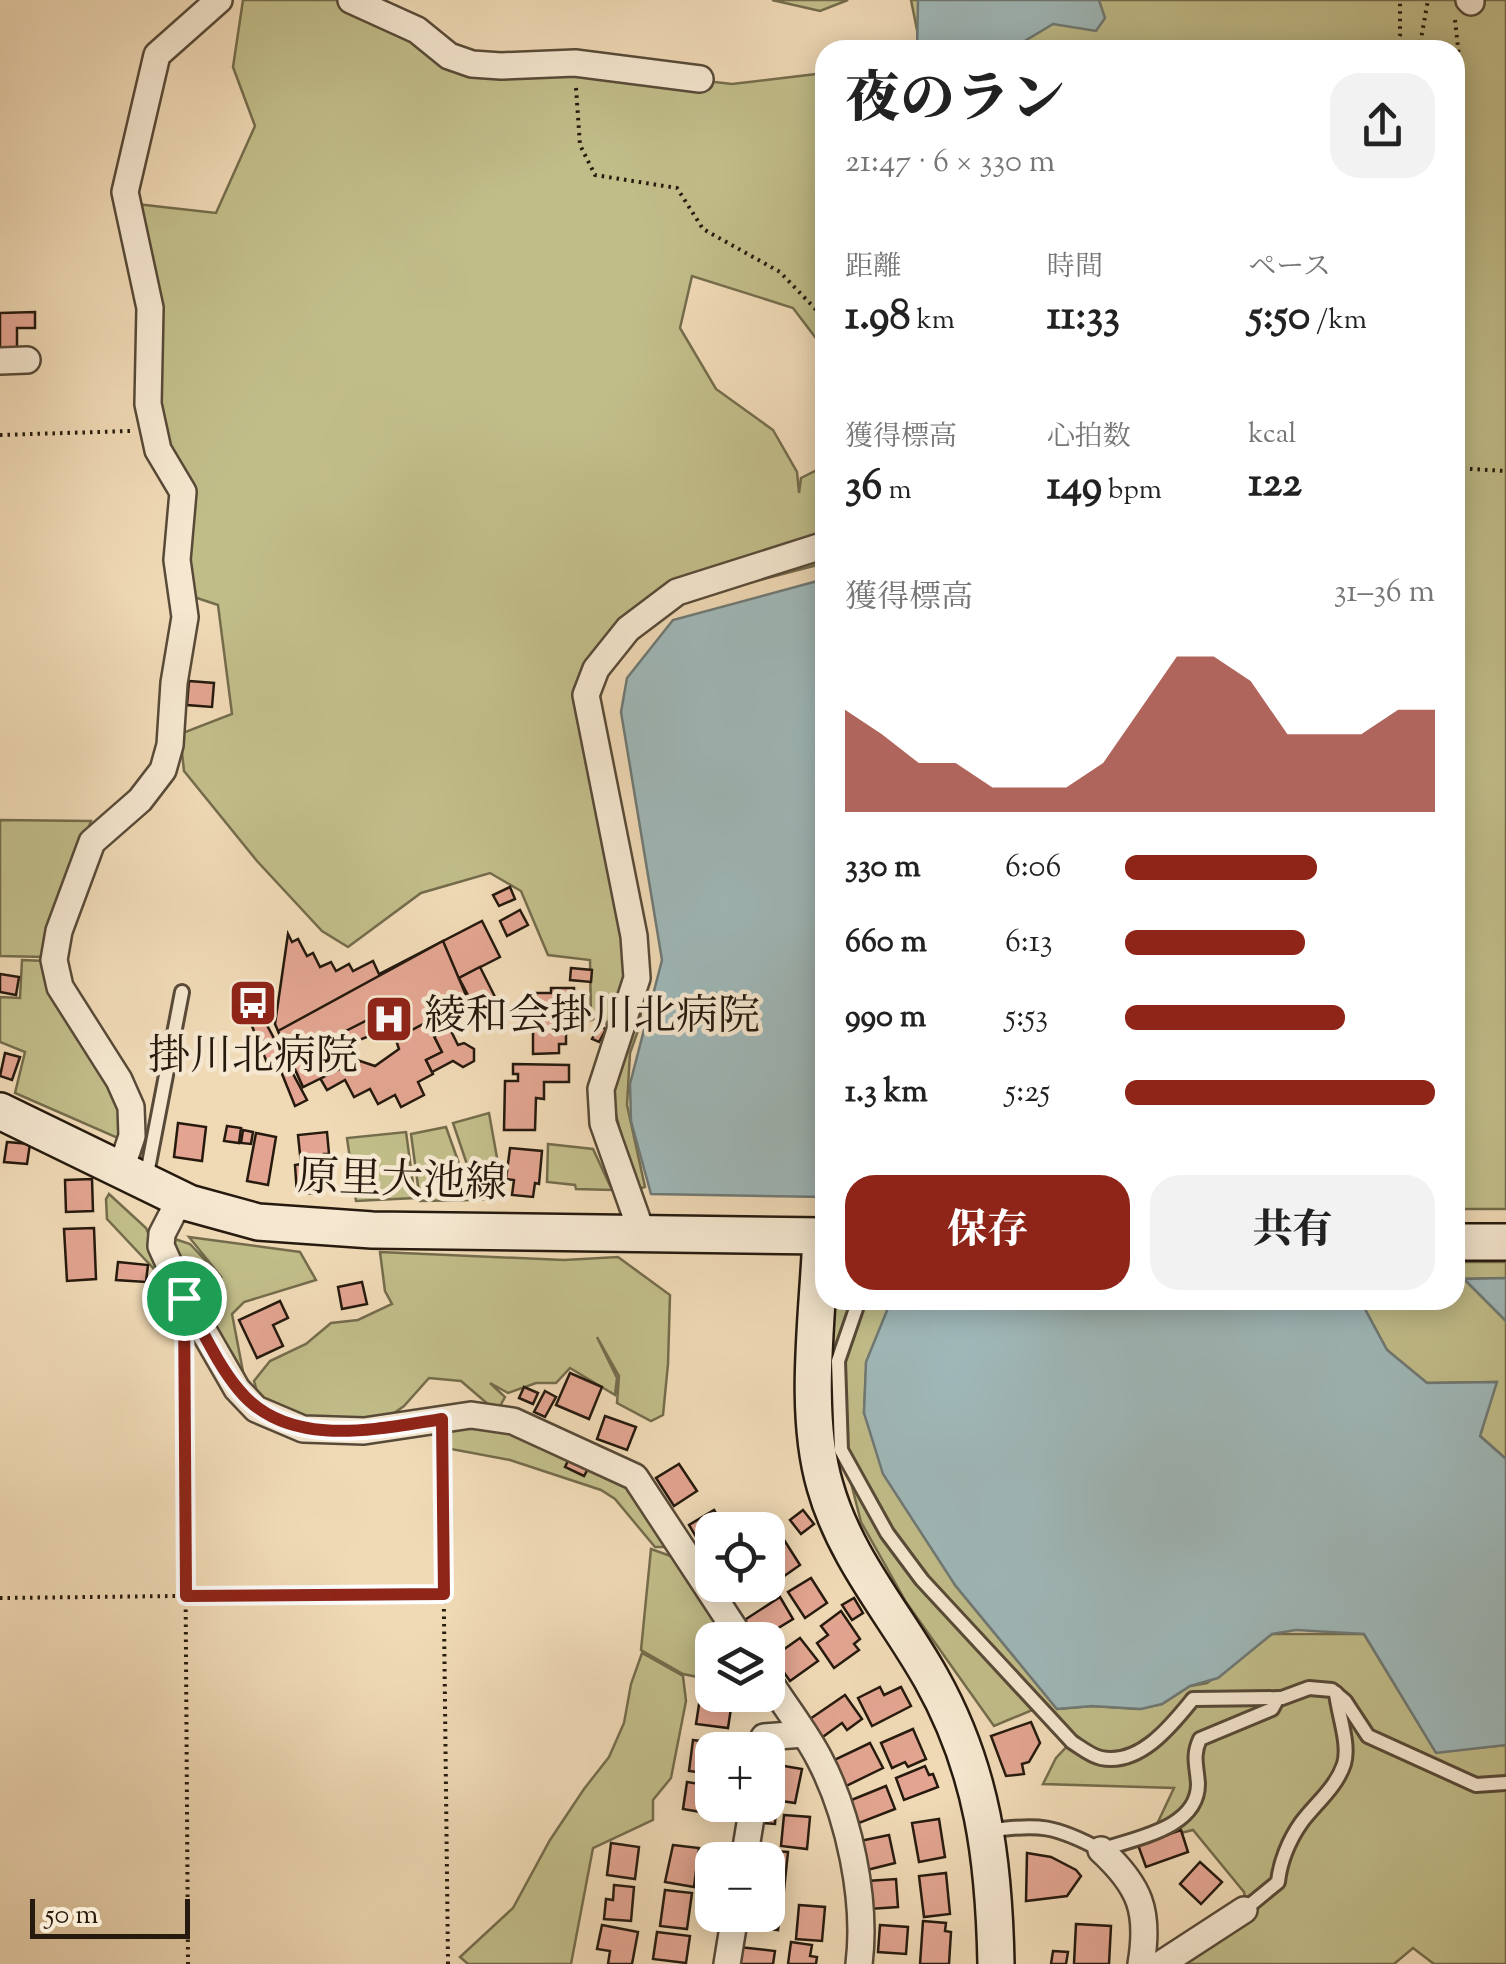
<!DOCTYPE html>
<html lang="ja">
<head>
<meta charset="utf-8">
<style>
  :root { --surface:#fff; --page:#f2f2f2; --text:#222; --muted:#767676; --accent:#8f2418 }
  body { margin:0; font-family:"Sorts Mill Goudy","Noto Serif JP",serif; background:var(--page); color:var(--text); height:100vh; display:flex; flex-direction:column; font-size:38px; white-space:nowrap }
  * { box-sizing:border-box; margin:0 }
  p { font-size:32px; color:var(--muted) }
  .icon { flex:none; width:55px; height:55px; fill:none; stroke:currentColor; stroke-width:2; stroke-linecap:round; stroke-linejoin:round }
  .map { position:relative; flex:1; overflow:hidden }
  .panel { position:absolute; left:815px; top:40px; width:650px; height:1270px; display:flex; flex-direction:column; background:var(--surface); border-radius:30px; box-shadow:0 5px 25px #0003 }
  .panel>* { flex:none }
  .fabs { position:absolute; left:695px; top:1512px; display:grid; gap:20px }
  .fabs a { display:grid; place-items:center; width:90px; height:90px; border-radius:20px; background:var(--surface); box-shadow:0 5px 25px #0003; font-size:50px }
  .scale { position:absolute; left:30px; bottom:25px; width:160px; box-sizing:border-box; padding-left:10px; border:5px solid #261a0e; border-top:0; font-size:28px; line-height:35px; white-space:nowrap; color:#261a0e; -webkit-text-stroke:8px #f5e7d0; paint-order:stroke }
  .pin { position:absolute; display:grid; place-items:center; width:85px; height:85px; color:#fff; margin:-42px; border:5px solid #fff; border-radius:50%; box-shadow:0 2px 10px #0007 }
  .round { display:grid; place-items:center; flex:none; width:105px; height:105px; border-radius:30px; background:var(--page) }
  .overview { display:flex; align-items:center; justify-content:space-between; height:170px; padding:0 30px }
  h1 { font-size:55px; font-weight:800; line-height:75px }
  .metrics { display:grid; grid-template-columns:repeat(3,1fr); gap:15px; height:170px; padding:10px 30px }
  .metrics div { display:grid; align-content:center }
  .metrics b { font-size:42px; font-weight:800 }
  .metrics small { font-size:28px; font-weight:400 }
  .metrics p { font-size:28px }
  .chart { height:280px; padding:20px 30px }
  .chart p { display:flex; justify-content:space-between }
  .chart svg { width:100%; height:180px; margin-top:10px; fill:var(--accent); opacity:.7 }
  .primary-button { display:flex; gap:20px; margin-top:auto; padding:20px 30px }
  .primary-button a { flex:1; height:115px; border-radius:30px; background:var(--accent); color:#fff; font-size:40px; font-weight:800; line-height:115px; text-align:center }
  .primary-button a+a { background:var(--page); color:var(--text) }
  ul { padding:0 30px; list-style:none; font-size:32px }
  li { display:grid; grid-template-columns:160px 120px 1fr; align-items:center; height:75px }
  li i { height:25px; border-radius:12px; background:var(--accent) }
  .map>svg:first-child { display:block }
  .green { fill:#c1bd89; stroke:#746c4c; stroke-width:2.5 }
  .water { fill:#9fb8b9; stroke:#6f7975; stroke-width:2.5 }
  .building { fill:#e3a591; stroke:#261a0e; stroke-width:2.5; fill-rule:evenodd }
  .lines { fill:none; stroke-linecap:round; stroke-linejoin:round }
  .lane-casing { stroke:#584a38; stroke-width:18 }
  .street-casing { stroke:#584a38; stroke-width:30 }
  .secondary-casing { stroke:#261a0e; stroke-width:40 }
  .path { stroke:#261a0e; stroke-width:4; stroke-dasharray:2.5 5; stroke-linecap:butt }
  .lane { stroke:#f5e7d0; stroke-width:12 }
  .street { stroke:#f5e7d0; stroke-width:25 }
  .secondary { stroke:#f5e7d0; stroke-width:35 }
  .route-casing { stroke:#fff; stroke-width:20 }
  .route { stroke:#8f2418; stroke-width:12 }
  .labels { text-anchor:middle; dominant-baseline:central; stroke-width:9; stroke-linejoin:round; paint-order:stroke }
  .poi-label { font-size:42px; fill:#261a0e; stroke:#f5e7d0; text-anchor:start }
  .street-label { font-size:42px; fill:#261a0e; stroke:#f5e7d0 }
</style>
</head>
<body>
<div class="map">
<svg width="1506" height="1964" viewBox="0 0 1506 1964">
  <rect width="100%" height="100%" fill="#f0dab6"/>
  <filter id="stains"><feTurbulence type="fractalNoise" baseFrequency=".002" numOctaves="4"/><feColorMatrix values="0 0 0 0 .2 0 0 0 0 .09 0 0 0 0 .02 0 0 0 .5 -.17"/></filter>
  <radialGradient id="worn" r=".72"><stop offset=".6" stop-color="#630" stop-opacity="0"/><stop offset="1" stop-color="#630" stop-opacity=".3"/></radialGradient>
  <g class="green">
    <polygon points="243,0 343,0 443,51 732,84 825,73 825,350 793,308 692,276 680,328 716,389 773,430 797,472 799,493 801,478 825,466 825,563 707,594 655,614 598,684 644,969 640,1025 630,1053 627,1105 645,1187 636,1190 611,1096 609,1030 603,1016 591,1020 590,960 548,955 521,891 490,873 421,893 348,947 322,931 257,861 184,771 180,734 232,714 218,605 182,593 181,488 158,450 127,203 216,213 255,126 233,67"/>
    <polygon points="772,0 848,0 820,11"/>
    <polygon points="911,0 1506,0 1506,1209 1455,1209 1455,50 921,50"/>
    <polygon points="0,820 91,821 45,957 0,956"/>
    <polygon points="22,960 46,961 123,1111 120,1139 15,1093 25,1052 0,1042 0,997 20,998"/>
    <polygon points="489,1113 504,1197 479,1200 453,1123"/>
    <polygon points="446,1127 472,1200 420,1201 411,1134"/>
    <polygon points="406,1132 415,1198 356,1201 347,1138"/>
    <polygon points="548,1144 593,1149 612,1190 576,1189 575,1185 547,1182"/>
    <polygon points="109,1194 146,1228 175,1295 162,1284 153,1268 107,1219 106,1199"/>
    <polygon points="189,1237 300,1252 316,1280 244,1302 232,1314 245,1382 171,1252 172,1238 190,1244 222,1278"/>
    <polygon points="380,1252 564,1260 618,1257 670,1295 668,1364 663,1415 651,1421 617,1403 619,1376 597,1337 617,1378 615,1395 570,1368 556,1383 536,1383 508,1393 490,1383 505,1397 500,1406 489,1405 461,1381 429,1378 404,1406 390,1416 343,1422 298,1417 258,1395 254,1381 270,1361 306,1344 331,1323 358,1320 392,1304 385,1291"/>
    <polygon points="1455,1262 1506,1262 1506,1278 1464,1279 1506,1321 1506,1459 1480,1436 1496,1382 1427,1383 1387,1350 1360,1300 1455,1300"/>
    <polygon points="832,1300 856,1300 837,1345 832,1344"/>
    <polygon points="859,1300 898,1300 888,1309 866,1372 864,1413 955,1585 1057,1709 1092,1706 1138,1709 1162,1704 1190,1686 1207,1683 1272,1634 1364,1634 1436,1752 1506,1745 1506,1964 1434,1964 1413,1948 1394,1964 1169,1964 1249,1917 1244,1892 1193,1830 1149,1841 1174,1788 1043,1784 1056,1758 1071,1742 1037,1708 994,1726 906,1602 861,1522 844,1455 838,1365"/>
    <polygon points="472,1418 630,1480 673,1547 655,1547 615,1499 601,1490 510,1460 451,1449 448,1423"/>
    <polygon points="651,1549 679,1559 726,1640 712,1640 712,1680 683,1674 641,1650"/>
    <polygon points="642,1653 683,1676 686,1701 671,1778 653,1800 653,1820 593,1848 571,1964 468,1964 460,1957 513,1908 550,1840 584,1789 609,1757 624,1723 631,1684"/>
  </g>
  <g class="water">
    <polygon points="918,0 1099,0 1105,18 1096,31 1053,24 1018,45 990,50 917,50"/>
    <polygon points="825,579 825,1197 651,1194 631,1121 630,1084 662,960 621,712 627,678 673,620"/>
    <polygon points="1506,1278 1506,1321 1464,1279"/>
    <polygon points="898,1300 1360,1300 1387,1350 1427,1383 1497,1382 1480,1436 1506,1459 1506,1745 1436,1753 1364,1634 1296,1630 1272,1634 1218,1678 1190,1686 1162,1704 1141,1709 1092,1706 1057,1709 955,1585 883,1474 864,1413 866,1362 888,1308"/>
  </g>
  <g class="building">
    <polygon points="35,312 35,328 17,328 17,349 0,350 0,313"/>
    <polygon points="189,681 214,683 212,707 187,705"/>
    <polygon points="510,887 515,899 499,906 493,895"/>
    <polygon points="520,910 528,925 507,936 500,921"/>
    <path d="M482 921 500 957 459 978 470 999 444 1012 452 1027 434 1036 442 1052 426 1060 433 1074 418 1082 424 1095 401 1107 395 1095 378 1104 370 1089 354 1097 345 1080 327 1090 320 1078 303 1087 275 1024 288 934 292 942 298 939 307 956 313 953 320 967 331 962 336 971 349 964 353 971 373 961 379 974ZM389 1019 399 1049 375 1066 351 1058 349 1044 377 1033Z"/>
    <polygon points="443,941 468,1000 408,1032 393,1007 334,1037 348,1065 303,1087 278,1031"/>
    <polygon points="480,967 498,1003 470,999 459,978"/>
    <polygon points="571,968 592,970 591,982 570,980"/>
    <polygon points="0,974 19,977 16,995 0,992"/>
    <polygon points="551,988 574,988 574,1012 566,1012 566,1044 559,1044 559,1053 533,1054 533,993 551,993"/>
    <polygon points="256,991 261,1014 307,1100 295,1106 276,1059 268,1065 247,1014 242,997"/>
    <polygon points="599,1026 606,1029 599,1042 592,1039"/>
    <polygon points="450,1029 458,1045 464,1043 474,1049 474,1061 463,1067 453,1061 432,1072 426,1060 442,1052 434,1036"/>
    <polygon points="5,1053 20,1057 12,1080 0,1076"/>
    <polygon points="513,1064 569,1065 569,1082 544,1082 544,1099 536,1098 535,1130 504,1130 505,1081 518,1081 518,1074 513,1074"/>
    <polygon points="178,1123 206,1127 202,1161 174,1157"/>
    <polygon points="227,1126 241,1128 239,1143 224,1141"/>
    <polygon points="243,1130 253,1132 251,1144 241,1143"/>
    <polygon points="327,1132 329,1154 324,1154 326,1178 311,1180 312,1193 297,1194 295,1165 301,1164 298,1135"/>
    <polygon points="256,1133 276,1137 268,1185 247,1181"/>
    <polygon points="7,1142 30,1144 27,1164 4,1162"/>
    <polygon points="510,1148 542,1151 539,1184 535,1183 533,1197 512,1195 514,1180 506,1179"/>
    <polygon points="92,1179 93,1211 66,1212 65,1180"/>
    <polygon points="94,1228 96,1279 67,1281 64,1229"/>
    <polygon points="118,1262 148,1265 146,1282 116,1280"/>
    <polygon points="362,1282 367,1304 342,1309 338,1287"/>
    <polygon points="280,1301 288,1318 273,1325 283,1346 257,1358 239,1320"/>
    <polygon points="570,1373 602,1387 589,1419 556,1405"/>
    <polygon points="524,1387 538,1393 533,1404 519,1398"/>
    <polygon points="545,1391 556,1397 545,1417 534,1412"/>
    <polygon points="605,1416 636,1427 627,1450 597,1439"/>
    <polygon points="571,1455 590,1465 584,1476 565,1467"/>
    <polygon points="679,1464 697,1491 674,1506 656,1478"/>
    <polygon points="714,1510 726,1530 712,1530 712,1545 704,1550 689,1525"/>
    <polygon points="803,1510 814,1524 801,1534 790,1520"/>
    <polygon points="779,1532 800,1565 780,1579 768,1559 768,1539"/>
    <polygon points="811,1578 827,1603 805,1618 788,1592"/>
    <polygon points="728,1585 755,1585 738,1598"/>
    <polygon points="780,1597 793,1619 765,1636 761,1630 752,1635 743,1621"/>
    <polygon points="854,1598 863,1613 852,1620 842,1605"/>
    <polygon points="841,1611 860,1639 854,1644 859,1650 834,1668 817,1643 828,1635 821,1626"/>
    <polygon points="800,1638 818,1661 790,1681 773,1657"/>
    <polygon points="702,1685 712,1686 712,1695 733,1695 728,1728 696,1724"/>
    <polygon points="880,1687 884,1695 901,1687 911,1706 872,1726 858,1698"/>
    <polygon points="845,1695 862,1719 847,1730 842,1723 820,1739 807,1721"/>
    <polygon points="1031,1722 1040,1743 1029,1762 1022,1764 1024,1774 1006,1776 991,1736"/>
    <polygon points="913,1729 926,1759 908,1767 905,1762 892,1768 881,1743"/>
    <polygon points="693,1740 724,1744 723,1750 712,1750 712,1774 689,1771"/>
    <polygon points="870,1743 883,1768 844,1787 832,1761"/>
    <polygon points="772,1764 802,1769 795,1803 768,1799"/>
    <polygon points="925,1766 929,1775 933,1774 938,1787 904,1800 896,1778"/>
    <polygon points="687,1782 712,1786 712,1814 683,1809"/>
    <polygon points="886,1786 895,1809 859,1823 849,1801"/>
    <polygon points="766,1805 776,1807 775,1824 763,1823"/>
    <polygon points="784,1815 810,1817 807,1849 781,1846"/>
    <polygon points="939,1819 945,1857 919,1862 912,1823"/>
    <polygon points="1181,1830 1188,1852 1146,1867 1138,1845"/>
    <polygon points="889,1835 895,1863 867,1870 860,1841"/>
    <polygon points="611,1843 639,1847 635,1879 607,1875"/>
    <polygon points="673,1845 699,1848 694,1887 665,1882"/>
    <polygon points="758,1850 788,1852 784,1890 768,1889 768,1860 757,1860"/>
    <polygon points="1027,1853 1051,1857 1076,1870 1081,1876 1067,1896 1026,1901"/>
    <polygon points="1200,1862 1222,1882 1201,1904 1180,1884"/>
    <polygon points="946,1873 950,1914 924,1917 919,1876"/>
    <polygon points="896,1879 898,1907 869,1909 867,1881"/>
    <polygon points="614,1885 634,1887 631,1921 604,1919 606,1899 613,1900"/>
    <polygon points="665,1890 692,1893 687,1929 660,1926"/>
    <polygon points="768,1898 782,1900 778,1930 745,1926 747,1915 768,1915"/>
    <polygon points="799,1905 825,1907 822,1941 796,1939"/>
    <polygon points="923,1921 946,1923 945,1931 951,1932 949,1964 920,1964"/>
    <polygon points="1076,1924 1111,1926 1109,1964 1074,1964"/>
    <polygon points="602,1925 638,1932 632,1964 608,1964 610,1951 597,1949"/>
    <polygon points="880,1925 908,1927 906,1954 878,1952"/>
    <polygon points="657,1932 690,1936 686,1963 653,1959"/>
    <polygon points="791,1942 812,1945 810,1956 817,1957 816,1964 788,1964"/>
    <polygon points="739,1947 775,1951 773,1964 737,1964"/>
    <polygon points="1053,1951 1068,1952 1066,1964 1051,1964"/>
  </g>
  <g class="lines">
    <g class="lane-casing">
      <g id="lane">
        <polyline points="146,1179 182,992"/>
        <path d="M859 1300 838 1361 841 1450 887 1533 922 1580 1072 1742C1080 1747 1091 1756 1101 1758 1140 1766 1172 1725 1193 1699L1282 1698 1309 1688 1332 1690 1345 1701 1368 1736 1476 1785 1506 1783"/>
        <path d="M988 1831C1039 1823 1056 1826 1101 1850 1134 1838 1198 1829 1198 1784 1197 1766 1192 1756 1200 1739L1272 1709 1278 1698"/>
        <path d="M1244 1910 1278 1882C1280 1862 1289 1840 1301 1823 1315 1804 1336 1788 1344 1764 1350 1744 1338 1714 1336 1693"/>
      </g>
    </g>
    <g class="street-casing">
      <g id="street">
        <polyline points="351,0 417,30 449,56 472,64 501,66 575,63 700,79"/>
        <polyline points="1469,0 1471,2"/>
        <polyline points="0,361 27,360"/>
        <polyline points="121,1169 132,1136 131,1107 119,1080 60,987 54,960 59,931 92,842 140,800 163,770 170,745 174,683 185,617 177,560 183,492 158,450 148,404 150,308 125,192 157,55 219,0"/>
        <polyline points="180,1199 162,1234 161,1246 184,1297 237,1389 256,1409 303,1429 364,1431 471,1415 513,1421 635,1477 742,1640"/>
        <polyline points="642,1233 603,1123 601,1089 637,978 634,936 586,695 596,669 628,629 677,592 825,545"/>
        <path d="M768 1679C784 1705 805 1731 819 1758 849 1815 867 1900 859 1964"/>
        <polyline points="762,1750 764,1737 804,1734"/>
        <path d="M1101 1850C1140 1886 1150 1911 1141 1964"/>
        <polyline points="744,1860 753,1805"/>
        <polyline points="727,1964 735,1915"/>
        <polyline points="1161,1964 1244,1910"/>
      </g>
    </g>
    <g class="secondary-casing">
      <g id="secondary">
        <polyline points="0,1111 189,1203 258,1222 372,1230 825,1236"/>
        <path d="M821 1236C818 1313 803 1411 825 1486 845 1558 895 1614 931 1678 983 1770 994 1860 996 1964"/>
        <polyline points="1455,1242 1506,1242"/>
      </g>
    </g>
    <g class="path">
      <polyline points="1455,20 1459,57 1455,89"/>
      <polyline points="1394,50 1400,35 1400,0"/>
      <polyline points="1419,50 1428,0"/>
      <polyline points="576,88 580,145 595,175 677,188 703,229 780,272 825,319"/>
      <polyline points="0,435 130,431"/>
      <polyline points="1455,468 1506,471"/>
      <polyline points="184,1347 188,1964"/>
      <polyline points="442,1444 448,1964"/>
      <polyline points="0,1598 444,1593"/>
    </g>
    <use href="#lane" class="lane"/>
    <use href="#street" class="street"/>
    <use href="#secondary" class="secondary"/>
  </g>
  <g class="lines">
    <g class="route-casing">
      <path id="route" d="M184 1298C201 1327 217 1364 239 1390 288 1450 377 1429 442 1419L444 1594 186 1596Z"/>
    </g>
    <use href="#route" class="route"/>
  </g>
  <defs>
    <g id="bus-square" transform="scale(2.5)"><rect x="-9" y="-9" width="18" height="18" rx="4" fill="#8f2418" stroke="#f5e7d0"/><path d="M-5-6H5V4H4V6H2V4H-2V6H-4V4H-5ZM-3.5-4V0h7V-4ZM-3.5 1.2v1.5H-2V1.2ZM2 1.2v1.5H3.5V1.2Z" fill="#fff"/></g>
    <g id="hospital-square" transform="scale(2.5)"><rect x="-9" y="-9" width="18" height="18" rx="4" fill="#8f2418" stroke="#f5e7d0"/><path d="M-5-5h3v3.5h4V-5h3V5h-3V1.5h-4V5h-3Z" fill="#fff"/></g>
  </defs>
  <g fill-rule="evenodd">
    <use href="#bus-square" x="253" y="1003"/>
    <use href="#hospital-square" x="389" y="1019"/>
  </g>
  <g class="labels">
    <g class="poi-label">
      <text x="424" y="1019">綾和会掛川北病院</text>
      <text x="253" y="1059" text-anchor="middle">掛川北病院</text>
    </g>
    <g class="street-label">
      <text transform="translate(402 1183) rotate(2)">原里大池線</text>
    </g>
  </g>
  <rect width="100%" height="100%" filter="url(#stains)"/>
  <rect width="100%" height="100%" fill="url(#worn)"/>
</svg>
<div class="fabs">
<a><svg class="icon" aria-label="locate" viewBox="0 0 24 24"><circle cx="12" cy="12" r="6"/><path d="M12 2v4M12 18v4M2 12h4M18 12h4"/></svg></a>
<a><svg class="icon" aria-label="layers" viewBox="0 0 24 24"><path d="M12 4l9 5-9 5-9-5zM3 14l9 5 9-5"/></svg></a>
<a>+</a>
<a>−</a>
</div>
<div class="scale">50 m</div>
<div class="pin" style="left:184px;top:1298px;background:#1e9e55"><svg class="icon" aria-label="arrive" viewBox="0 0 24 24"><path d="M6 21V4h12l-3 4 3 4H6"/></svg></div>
<section class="panel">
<div class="overview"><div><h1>夜のラン</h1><p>21:47 · 6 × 330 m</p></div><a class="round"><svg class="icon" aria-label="share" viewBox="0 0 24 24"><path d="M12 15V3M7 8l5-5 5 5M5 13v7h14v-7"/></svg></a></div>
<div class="metrics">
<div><p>距離</p><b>1.98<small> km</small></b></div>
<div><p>時間</p><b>11:33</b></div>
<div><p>ペース</p><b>5:50<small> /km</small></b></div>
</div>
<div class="metrics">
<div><p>獲得標高</p><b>36<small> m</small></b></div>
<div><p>心拍数</p><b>149<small> bpm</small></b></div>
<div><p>kcal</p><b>122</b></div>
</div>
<div class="chart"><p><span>獲得標高</span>31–36 m</p>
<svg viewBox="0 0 160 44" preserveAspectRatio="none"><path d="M0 44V19L10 25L20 32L30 32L40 38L50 38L60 38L70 32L80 19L90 6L100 6L110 12L120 25L130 25L140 25L150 19L160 19V44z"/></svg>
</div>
<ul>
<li><b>330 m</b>6:06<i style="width:62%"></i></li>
<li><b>660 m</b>6:13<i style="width:58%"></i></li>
<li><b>990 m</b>5:53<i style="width:71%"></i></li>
<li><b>1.3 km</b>5:25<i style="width:100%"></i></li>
</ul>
<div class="primary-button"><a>保存</a><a>共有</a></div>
</section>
</div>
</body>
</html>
